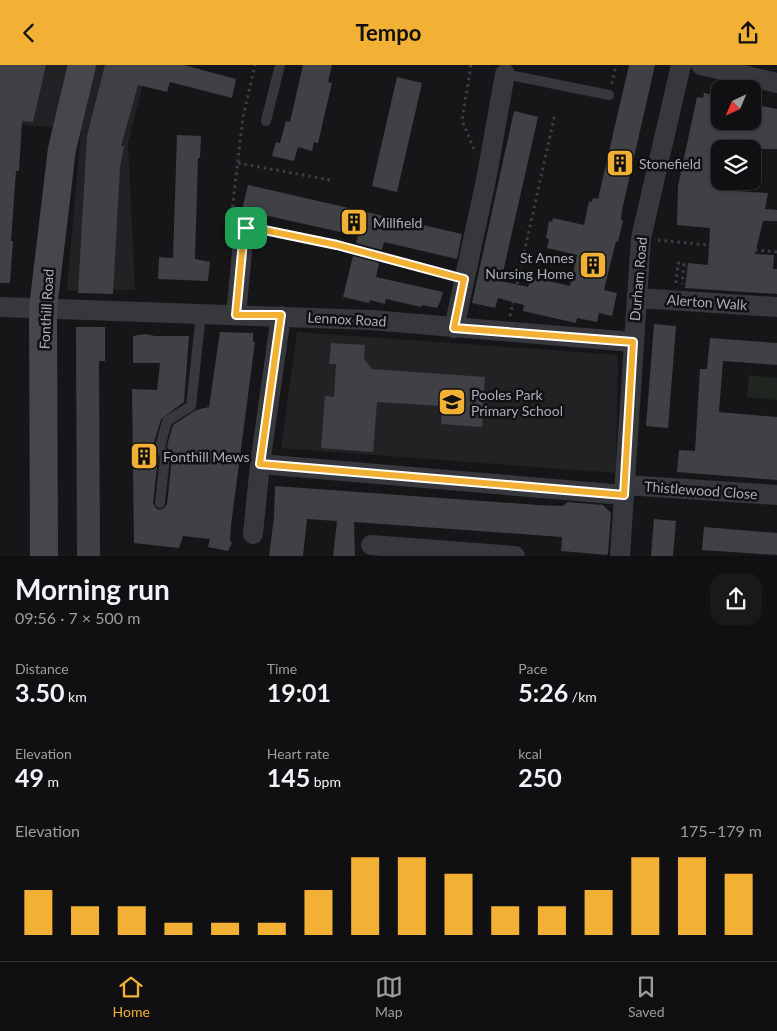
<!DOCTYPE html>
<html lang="en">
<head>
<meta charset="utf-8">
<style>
  :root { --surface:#101012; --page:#19191b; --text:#f1f3f6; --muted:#9c9d9f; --line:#303032; --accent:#f2b134 }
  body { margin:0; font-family:Lato,sans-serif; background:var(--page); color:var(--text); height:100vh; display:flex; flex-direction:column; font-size:19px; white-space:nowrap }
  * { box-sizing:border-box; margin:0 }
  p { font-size:16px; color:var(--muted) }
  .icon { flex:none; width:28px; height:28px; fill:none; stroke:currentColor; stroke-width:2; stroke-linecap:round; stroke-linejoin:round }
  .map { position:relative; height:491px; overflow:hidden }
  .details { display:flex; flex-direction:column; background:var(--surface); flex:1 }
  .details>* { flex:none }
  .needle { width:32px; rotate:224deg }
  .fabs { position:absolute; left:711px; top:15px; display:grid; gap:10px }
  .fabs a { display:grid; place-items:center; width:50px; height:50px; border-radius:10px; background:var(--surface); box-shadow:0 1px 4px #0004,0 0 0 1px var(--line); font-size:25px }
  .pin { position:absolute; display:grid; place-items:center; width:42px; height:42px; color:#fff; margin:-21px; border-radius:10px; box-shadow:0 2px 8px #0006 }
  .round { display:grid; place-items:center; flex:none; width:52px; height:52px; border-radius:15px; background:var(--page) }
  .overview { display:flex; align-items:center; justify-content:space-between; height:85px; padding:0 15px }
  h1 { font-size:28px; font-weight:700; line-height:38px }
  .figures { display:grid; grid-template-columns:repeat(3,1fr); gap:8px; height:85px; padding:5px 15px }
  .figures div { display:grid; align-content:center }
  .figures b { font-size:25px; font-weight:700 }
  .figures small { font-size:14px; font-weight:400 }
  .figures p { font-size:14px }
  .chart { height:140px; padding:10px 15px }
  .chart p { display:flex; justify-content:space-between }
  .chart svg { width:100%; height:90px; margin-top:5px; stroke:var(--accent); stroke-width:6 }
  header { display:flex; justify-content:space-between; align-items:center; height:65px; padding:0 15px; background:var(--accent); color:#111; font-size:22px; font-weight:700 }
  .tabs { display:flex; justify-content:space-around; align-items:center; height:70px; border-top:1px solid var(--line); background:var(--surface); font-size:14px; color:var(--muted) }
  .tabs a { display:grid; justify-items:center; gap:2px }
  .tabs .on { color:var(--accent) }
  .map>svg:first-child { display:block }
  .built { fill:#222225 }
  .green { fill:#1e261f }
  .building { fill:#404145 }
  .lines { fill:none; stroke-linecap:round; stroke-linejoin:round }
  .path { stroke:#3d3f44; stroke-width:3; stroke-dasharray:2.5 4; stroke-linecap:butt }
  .lane { stroke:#37383d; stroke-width:10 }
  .street { stroke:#37383d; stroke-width:20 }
  .secondary { stroke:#45474d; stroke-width:28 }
  .route-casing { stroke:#fff; stroke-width:10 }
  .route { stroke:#f2b134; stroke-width:6 }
  .labels { text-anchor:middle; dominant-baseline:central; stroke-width:5; stroke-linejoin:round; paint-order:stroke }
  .poi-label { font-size:14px; fill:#a8adb8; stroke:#111113; text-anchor:start }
  .street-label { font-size:14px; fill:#a8adb8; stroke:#111113 }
</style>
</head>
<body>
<header><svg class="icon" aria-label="back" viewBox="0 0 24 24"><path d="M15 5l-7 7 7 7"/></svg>Tempo<svg class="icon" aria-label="share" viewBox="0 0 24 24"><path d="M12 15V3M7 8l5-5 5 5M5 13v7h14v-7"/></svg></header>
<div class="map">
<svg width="777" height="491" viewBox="0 0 777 491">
  <rect width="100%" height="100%" fill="#161618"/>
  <g class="built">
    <polygon points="0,0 148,0 128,78 135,225 67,226 81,65 0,57"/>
    <polygon points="297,267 618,290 616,408 281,383"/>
  </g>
  <polygon class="green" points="749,310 777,313 777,335 747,332"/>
  <g class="building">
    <polygon points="0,0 46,0 33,57 22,56 19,106 16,106 11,176 13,176 10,218 0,218"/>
    <polygon points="105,0 184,0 236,14 232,33 170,17 167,27 138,20 121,81 124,81 120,102 113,229 78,228 87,71"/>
    <polygon points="303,0 332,0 328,17 332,18 318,78 314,77 312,86 298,82 294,96 272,91 276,77 280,78 286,56 290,57"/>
    <polygon points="629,0 655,0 622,145 621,155 623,155 618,177 616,176 604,225 617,228 612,251 599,248 597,257 577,253 576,258 523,246 524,240 498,233 495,243 472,238 514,46 538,52 501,216 528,222 531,212 570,221 577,190 547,183 549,174 546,173 549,156 552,157 553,153 584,160 589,136 592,137 593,133 598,134"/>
    <polygon points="397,12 422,18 397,127 372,121"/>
    <polygon points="704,28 720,31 720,56 752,56 752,39 777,44 777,84 720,84 719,125 768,128 765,144 777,145 777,156 763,156 755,189 774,190 773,204 777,204 777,229 685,223 688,198 708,200 710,163 677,160 678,121 697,32 703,33"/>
    <polygon points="177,70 201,71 200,93 198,93 195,194 210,197 208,216 158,214 159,192 173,193"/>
    <polygon points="248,120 462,169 457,194 384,177 382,185 356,178 358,171 242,145"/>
    <polygon points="353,191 379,198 376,212 443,227 440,237 437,243 422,240 421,242 386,234 385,239 370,235 369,238 343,232"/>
    <polygon points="654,259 676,261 668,363 646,361"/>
    <polygon points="76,262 105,262 105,296 99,296 100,491 77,491"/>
    <polygon points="220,267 253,268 253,277 255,277 231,460 230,475 232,478 228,486 208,482 210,474 183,471 179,483 134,478 132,324 157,325 160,298 133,298 133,271 145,269 155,271 189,271 184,337 161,354 153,380 158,393 153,438 156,443 160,445 165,442 167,439 172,393 167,381 173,360 196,345 209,342"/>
    <polygon points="710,273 777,278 777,300 723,296 719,347 777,352 777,415 677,407 679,385 695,386 700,304 707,304"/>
    <polygon points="331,278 365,280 364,294 372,304 485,312 482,362 441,359 442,341 377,337 373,387 321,383 325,331 334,332 336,299 329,299"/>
    <polygon points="275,421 538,440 563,441 568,437 603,440 611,448 608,488 607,490 561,486 562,472 354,457 355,491 333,491 337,456 307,454 303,491 269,491 274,452"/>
    <polygon points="654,454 676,456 673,491 651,491"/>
    <polygon points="704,462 777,468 777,490 702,485"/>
  </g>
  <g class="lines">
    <g class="path">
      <polyline points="471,0 462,55 474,84"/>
      <polyline points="612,19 616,0"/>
      <polyline points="238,98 330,115"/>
      <polyline points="231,155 243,52 255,0"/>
      <polyline points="658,175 777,187"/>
      <polyline points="676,218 678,198 684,199 682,219"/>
      <polyline points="510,251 555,49"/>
    </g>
    <g class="lane">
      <polyline points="505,9 609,30"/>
      <polyline points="266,56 280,0"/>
      <polyline points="250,162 337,180 464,214"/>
      <polyline points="160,438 165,392 160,382 167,356 191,341 201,249"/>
    </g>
    <g class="street">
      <polyline points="701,0 777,18"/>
      <polyline points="637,233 777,242"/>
      <polyline points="0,242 371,255 633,277"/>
      <polyline points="236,250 244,166 250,162"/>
      <polyline points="454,263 486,115 505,9"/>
      <polyline points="260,399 624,430"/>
      <polyline points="625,420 777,430"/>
      <polyline points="253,469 260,399 281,251"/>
      <polyline points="371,480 515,491"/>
      <polyline points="620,491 641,173 681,0"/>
    </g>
    <polyline class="secondary" points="44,491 43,243 62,84 82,0"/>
  </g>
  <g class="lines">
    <g class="route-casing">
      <polygon id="route" points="250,162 337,180 464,214 454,263 633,277 624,430 260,399 281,250 236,250 244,166"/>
    </g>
    <use href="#route" class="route"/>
  </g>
  <defs>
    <g id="building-square" transform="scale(1.4375)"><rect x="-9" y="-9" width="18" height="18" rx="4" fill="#f2b134" stroke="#111113"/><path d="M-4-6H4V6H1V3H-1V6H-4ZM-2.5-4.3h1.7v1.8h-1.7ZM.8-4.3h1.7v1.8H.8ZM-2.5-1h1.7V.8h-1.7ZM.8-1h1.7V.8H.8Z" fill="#111"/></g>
    <g id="school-square" transform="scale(1.4375)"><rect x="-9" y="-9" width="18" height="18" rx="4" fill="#f2b134" stroke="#111113"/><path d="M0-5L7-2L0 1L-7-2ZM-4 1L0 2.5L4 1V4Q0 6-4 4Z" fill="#111"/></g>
  </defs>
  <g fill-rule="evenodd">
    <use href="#building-square" x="620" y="98"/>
    <use href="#building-square" x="354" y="157"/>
    <use href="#building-square" x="593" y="200"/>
    <use href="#school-square" x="452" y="337"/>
    <use href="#building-square" x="144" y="391"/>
  </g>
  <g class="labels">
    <g class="poi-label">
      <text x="639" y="98">Stonefield</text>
      <text x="373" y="157">Millfield</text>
      <text x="574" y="192" text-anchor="end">St Annes<tspan x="574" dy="16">Nursing Home</tspan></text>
      <text x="471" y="329">Pooles Park<tspan x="471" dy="16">Primary School</tspan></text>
      <text x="163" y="391">Fonthill Mews</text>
    </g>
    <g class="street-label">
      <text transform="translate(638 214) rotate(-85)">Durham Road</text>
      <text transform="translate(707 237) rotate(4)">Alerton Walk</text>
      <text transform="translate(46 244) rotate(-87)">Fonthill Road</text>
      <text transform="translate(347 254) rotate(3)">Lennox Road</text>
      <text transform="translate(701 425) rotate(4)">Thistlewood Close</text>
    </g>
  </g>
</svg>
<div class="fabs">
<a><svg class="needle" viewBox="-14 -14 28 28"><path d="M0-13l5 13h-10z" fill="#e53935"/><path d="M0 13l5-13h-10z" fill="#9c9d9f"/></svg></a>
<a><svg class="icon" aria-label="layers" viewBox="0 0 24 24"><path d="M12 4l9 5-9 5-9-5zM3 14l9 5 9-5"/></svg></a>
</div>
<div class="pin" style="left:246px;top:163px;background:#1e9e55"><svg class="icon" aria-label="arrive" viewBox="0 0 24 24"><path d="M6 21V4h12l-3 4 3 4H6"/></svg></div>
</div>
<section class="details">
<div class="overview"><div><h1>Morning run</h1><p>09:56 · 7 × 500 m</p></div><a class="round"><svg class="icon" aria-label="share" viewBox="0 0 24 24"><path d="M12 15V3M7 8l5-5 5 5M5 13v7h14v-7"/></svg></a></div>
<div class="figures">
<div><p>Distance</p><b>3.50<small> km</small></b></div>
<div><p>Time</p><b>19:01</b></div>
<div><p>Pace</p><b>5:26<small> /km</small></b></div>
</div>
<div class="figures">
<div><p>Elevation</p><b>49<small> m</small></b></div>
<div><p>Heart rate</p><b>145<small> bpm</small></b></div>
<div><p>kcal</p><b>250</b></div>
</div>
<div class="chart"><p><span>Elevation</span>175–179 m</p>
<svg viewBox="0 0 160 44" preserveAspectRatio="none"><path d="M5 44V22M15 44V30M25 44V30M35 44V38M45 44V38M55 44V38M65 44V22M75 44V6M85 44V6M95 44V14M105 44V30M115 44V30M125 44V22M135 44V6M145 44V6M155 44V14"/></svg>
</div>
</section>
<nav class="tabs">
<a class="on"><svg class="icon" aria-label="home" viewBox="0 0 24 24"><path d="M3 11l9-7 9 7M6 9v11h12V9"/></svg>Home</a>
<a><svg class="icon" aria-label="map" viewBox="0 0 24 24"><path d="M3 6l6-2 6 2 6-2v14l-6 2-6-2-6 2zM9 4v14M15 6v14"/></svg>Map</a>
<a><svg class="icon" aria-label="saved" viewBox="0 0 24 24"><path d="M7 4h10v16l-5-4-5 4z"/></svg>Saved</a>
</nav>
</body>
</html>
